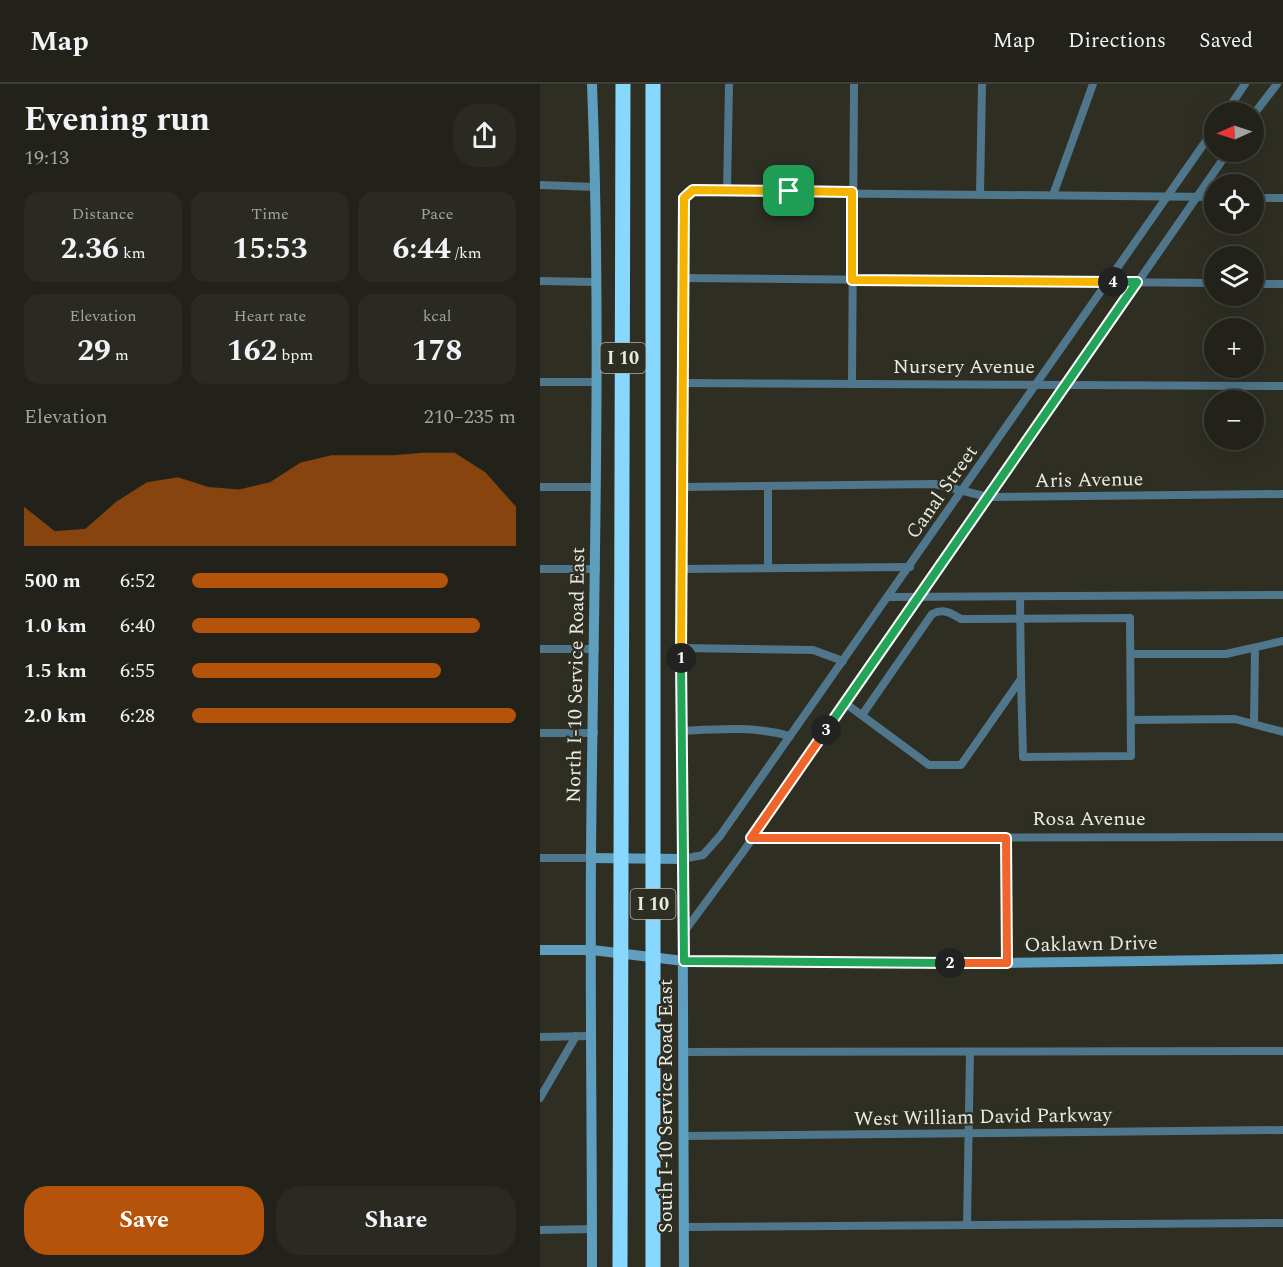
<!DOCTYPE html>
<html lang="en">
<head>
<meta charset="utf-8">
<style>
  :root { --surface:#22221a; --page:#2a2a23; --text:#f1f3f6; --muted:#a2a4a2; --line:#3f3f39; --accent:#b45309 }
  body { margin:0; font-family:Spectral,serif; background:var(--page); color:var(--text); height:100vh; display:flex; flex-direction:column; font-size:22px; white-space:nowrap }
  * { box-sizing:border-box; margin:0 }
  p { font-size:20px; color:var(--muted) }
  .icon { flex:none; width:33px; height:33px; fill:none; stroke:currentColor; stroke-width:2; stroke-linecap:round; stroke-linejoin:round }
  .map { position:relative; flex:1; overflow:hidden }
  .sheet { display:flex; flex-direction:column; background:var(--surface); width:540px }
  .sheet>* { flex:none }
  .needle { width:39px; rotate:267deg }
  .buttons { position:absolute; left:664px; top:18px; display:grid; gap:12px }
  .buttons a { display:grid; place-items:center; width:60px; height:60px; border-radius:50%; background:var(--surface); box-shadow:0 6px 24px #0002,0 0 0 2px var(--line); font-size:30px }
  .pin { position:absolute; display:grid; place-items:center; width:51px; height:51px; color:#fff; margin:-26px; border-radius:12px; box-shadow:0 3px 9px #0006 }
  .km { position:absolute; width:30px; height:30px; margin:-15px; border-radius:50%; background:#222; color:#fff; font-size:16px; line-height:30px; text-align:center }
  .round { display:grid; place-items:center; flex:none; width:63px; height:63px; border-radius:24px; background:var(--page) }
  .headline { display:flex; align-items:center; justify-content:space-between; height:102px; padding:0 24px }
  h1 { font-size:33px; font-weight:700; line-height:45px }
  .stats { display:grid; grid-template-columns:repeat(3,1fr); gap:9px; height:102px; padding:6px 24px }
  .stats div { display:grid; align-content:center; border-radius:15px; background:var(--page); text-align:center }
  .stats b { font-size:30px; font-weight:700 }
  .stats small { font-size:16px; font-weight:400 }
  .stats p { font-size:16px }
  .chart { height:168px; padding:12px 24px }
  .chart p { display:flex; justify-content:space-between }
  .chart svg { width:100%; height:108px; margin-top:6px; fill:var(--accent); opacity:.7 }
  .action { display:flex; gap:12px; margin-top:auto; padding:12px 24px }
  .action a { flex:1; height:69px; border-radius:24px; background:var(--accent); color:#fff; font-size:24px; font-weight:700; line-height:69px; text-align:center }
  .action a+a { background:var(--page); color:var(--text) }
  ul { padding:0 24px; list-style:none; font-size:20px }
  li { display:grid; grid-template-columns:96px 72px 1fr; align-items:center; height:45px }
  li i { height:15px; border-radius:8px; background:var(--accent) }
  header { display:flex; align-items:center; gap:36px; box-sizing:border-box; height:84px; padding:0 30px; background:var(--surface); border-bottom:2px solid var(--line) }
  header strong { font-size:28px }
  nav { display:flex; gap:33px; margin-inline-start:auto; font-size:21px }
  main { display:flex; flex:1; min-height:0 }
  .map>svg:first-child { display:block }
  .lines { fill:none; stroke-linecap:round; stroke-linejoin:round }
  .street { stroke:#4f768a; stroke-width:8 }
  .secondary { stroke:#5e9ebe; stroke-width:10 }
  .highway { stroke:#88d7ff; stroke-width:15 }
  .split-1-casing { stroke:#fff; stroke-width:12 }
  .split-2-casing { stroke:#fff; stroke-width:12 }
  .split-3-casing { stroke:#fff; stroke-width:12 }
  .split-4-casing { stroke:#fff; stroke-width:12 }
  .split-5-casing { stroke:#fff; stroke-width:12 }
  .split-1 { stroke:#f5b400; stroke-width:8 }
  .split-2 { stroke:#22a559; stroke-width:8 }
  .split-3 { stroke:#f0652b; stroke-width:8 }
  .split-4 { stroke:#22a559; stroke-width:8 }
  .split-5 { stroke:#f5b400; stroke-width:8 }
  .labels { text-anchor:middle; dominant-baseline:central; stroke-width:4.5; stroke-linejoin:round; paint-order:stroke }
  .shield { fill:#2e2e23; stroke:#b1b2a9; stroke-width:1.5 }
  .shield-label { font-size:18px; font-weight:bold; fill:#e9eae2 }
  .street-label { font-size:20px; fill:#e9eae2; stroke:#2e2e23 }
</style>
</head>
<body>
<header>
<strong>Map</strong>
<nav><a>Map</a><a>Directions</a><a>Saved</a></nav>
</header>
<main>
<section class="sheet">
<div class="headline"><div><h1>Evening run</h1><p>19:13</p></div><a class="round"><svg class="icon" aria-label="share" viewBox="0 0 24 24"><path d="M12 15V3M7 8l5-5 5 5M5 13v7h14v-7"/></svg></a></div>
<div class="stats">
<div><p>Distance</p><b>2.36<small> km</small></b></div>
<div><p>Time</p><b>15:53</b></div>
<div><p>Pace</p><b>6:44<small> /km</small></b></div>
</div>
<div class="stats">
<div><p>Elevation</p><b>29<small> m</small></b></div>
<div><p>Heart rate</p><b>162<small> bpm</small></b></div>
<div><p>kcal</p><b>178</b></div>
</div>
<div class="chart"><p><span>Elevation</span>210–235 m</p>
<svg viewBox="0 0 160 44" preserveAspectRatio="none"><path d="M0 44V28L10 38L20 37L30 26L40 18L50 16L60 20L70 21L80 18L90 10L100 7L110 7L120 7L130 6L140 6L150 14L160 28V44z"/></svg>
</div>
<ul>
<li><b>500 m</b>6:52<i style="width:79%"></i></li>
<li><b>1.0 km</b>6:40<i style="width:89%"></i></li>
<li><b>1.5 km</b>6:55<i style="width:77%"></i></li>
<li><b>2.0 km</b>6:28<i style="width:100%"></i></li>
</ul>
<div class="action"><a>Save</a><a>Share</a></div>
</section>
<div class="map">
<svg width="743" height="1183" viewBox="0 0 743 1183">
  <rect width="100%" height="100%" fill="#2e2e23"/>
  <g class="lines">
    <g class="street">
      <polyline points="686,28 705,0"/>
      <polyline points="714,30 737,0"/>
      <polyline points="0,101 56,103"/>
      <polyline points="187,107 189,0"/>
      <polyline points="149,108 675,113"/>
      <polyline points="440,110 442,0"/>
      <polyline points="513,111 553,0"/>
      <polyline points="714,114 743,114"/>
      <polyline points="142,194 675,199"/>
      <polyline points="0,197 56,198"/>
      <polyline points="714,200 743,200"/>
      <polyline points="0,298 57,298"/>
      <polyline points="141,299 743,302"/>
      <polyline points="312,300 314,0"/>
      <polyline points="228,402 228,484"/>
      <polyline points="0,403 56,403"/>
      <polyline points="141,403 395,400 448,413 743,410"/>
      <polyline points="0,485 56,485"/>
      <polyline points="142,485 370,483"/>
      <polyline points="348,513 743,511"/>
      <polyline points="141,564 273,566 303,577"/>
      <polyline points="0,565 55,565"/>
      <polyline points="592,570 686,570 743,557"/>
      <polyline points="305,619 389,681 421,681 481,595 480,513"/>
      <path d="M322 631 392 530C404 524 411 529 421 535L590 534 591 672 483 673 481 595"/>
      <polyline points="591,636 695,635 743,648"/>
      <polyline points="714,639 715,565"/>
      <path d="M142 647C179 645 214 642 250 652"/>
      <polyline points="0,649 54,649"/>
      <polyline points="211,754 743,753"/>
      <polyline points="466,754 467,879"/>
      <polyline points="0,774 51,774"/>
      <polyline points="143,775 163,771 180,752 675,44"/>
      <polyline points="144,848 203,768 688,68"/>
      <polyline points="0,953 52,952"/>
      <polyline points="144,968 743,967"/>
      <polyline points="0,1014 36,952"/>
      <polyline points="144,1052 743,1046"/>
      <polyline points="427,1141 430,969"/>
      <polyline points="144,1143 743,1139"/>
      <polyline points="0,1146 52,1145"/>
    </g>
    <g class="secondary">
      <path d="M52 0C62 258 53 515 51 773 50 909 52 1046 52 1183"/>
      <polyline points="51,774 143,775"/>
      <polyline points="0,866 52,866 144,877 467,879 743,875"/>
      <polyline points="144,1183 141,403 144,114 149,108"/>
    </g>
    <g class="highway">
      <polyline points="113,0 113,1183"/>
      <polyline points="80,1183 83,0"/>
    </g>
  </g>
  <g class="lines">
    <g class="split-1-casing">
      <polyline id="split-1" points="141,574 144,114 153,106 249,107"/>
    </g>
    <g class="split-2-casing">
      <polyline id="split-2" points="141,574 144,877 410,879"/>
    </g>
    <g class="split-3-casing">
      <polyline id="split-3" points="286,646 211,754 466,754 467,879 410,879"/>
    </g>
    <g class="split-4-casing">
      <polyline id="split-4" points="286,646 597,198 573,198"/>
    </g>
    <g class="split-5-casing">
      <polyline id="split-5" points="249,107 312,108 312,196 573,198"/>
    </g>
    <use href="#split-1" class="split-1"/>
    <use href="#split-2" class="split-2"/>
    <use href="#split-3" class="split-3"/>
    <use href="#split-4" class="split-4"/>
    <use href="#split-5" class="split-5"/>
  </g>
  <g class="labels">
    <g class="shield">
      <rect x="60.5" y="259" width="45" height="30" rx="4.5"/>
      <rect x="90.5" y="805" width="45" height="30" rx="4.5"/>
    </g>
    <g class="shield-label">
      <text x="83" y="274">I 10</text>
      <text x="113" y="820">I 10</text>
    </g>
    <g class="street-label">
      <text x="424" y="283">Nursery Avenue</text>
      <text transform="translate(549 396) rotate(-1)">Aris Avenue</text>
      <text transform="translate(402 408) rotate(-55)">Canal Street</text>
      <text transform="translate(36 591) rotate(-89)">North I-10 Service Road East</text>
      <text x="549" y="735">Rosa Avenue</text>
      <text transform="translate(551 860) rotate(-1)">Oaklawn Drive</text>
      <text transform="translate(126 1022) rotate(-90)">South I-10 Service Road East</text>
      <text transform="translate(443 1033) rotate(-1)">West William David Parkway</text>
    </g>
  </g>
</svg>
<div class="buttons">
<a><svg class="needle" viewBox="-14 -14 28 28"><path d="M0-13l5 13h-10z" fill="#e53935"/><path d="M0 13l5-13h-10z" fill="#a2a4a2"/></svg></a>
<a><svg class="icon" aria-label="locate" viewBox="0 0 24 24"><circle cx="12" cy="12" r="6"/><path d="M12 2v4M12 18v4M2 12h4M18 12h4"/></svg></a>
<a><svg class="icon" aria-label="layers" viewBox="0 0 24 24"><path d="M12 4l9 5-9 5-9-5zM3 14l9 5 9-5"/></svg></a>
<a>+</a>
<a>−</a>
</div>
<div class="pin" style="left:249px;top:107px;background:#1e9e55"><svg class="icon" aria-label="arrive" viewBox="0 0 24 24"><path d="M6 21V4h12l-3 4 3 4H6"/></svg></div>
<b class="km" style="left:141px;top:574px">1</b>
<b class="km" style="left:410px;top:879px">2</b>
<b class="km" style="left:286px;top:646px">3</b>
<b class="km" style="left:573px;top:198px">4</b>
</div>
</main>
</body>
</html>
